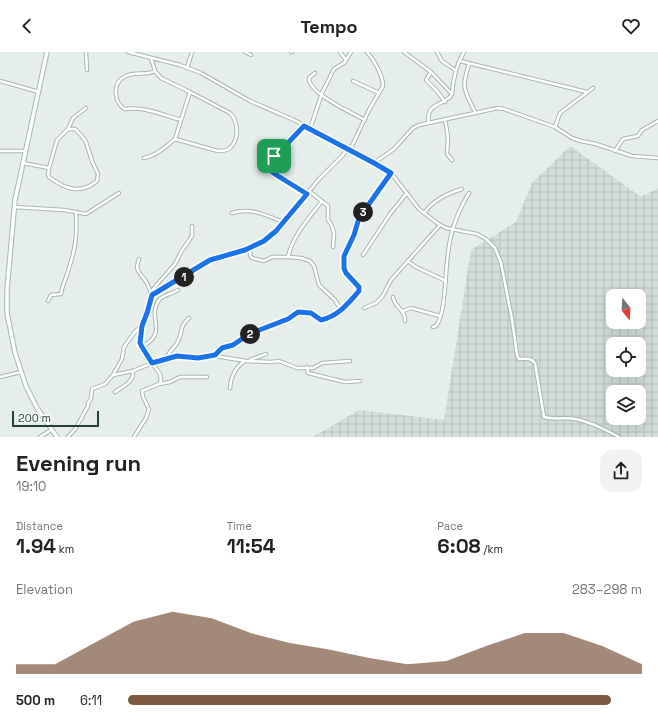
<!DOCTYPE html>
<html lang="en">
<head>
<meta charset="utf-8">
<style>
  :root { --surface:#fff; --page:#f2f2f2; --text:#222; --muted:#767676; --accent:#7e583f }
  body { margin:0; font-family:"Space Grotesk",sans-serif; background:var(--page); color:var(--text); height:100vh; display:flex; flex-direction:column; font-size:15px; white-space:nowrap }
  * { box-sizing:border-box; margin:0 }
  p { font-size:13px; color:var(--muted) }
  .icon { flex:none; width:22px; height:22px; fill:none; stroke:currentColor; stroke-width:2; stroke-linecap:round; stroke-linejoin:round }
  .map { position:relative; height:385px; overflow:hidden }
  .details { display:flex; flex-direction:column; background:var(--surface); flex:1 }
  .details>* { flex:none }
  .needle { width:26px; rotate:162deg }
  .controls { position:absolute; left:606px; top:237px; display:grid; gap:8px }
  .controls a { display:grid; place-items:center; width:40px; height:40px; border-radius:8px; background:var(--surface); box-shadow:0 4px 16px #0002; font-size:20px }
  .scale { position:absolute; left:12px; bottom:10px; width:87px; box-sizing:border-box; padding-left:4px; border:2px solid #24403d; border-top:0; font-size:11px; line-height:14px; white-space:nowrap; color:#24403d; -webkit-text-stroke:3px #f6faf9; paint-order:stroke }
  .pin { position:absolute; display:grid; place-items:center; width:34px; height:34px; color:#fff; margin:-17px; border-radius:8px; box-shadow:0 2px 6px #0006 }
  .km { position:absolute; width:20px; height:20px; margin:-10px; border-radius:50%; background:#222; color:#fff; font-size:11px; line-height:20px; text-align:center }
  .round { display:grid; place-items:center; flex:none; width:42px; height:42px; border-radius:12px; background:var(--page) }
  .headline { display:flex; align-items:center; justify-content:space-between; height:68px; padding:0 16px }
  h1 { font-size:22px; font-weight:700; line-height:30px }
  .stats { display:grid; grid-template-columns:repeat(3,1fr); gap:6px; height:68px; padding:4px 16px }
  .stats div { display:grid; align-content:center }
  .stats b { font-size:20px; font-weight:700 }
  .stats small { font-size:11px; font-weight:400 }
  .stats p { font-size:11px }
  .chart { height:112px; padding:8px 16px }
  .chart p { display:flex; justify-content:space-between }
  .chart svg { width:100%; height:72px; margin-top:4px; fill:var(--accent); opacity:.7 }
  ul { padding:0 16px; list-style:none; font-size:13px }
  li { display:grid; grid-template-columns:64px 48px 1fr; align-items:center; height:30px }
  li i { height:10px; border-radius:5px; background:var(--accent) }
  header { display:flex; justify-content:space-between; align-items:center; height:52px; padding:0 16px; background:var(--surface); font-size:18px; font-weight:700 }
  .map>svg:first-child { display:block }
  .industrial { fill:url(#industrial-grid); fill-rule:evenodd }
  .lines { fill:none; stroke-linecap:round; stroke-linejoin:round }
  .street-casing { stroke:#a7b6b3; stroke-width:4.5 }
  .secondary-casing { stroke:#a3b9b5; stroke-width:5.5 }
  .street { stroke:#fff; stroke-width:2.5 }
  .secondary { stroke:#fff; stroke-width:3.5 }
  .route-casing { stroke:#fff; stroke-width:8 }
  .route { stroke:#1a73e8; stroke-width:5 }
</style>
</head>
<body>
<header><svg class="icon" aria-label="back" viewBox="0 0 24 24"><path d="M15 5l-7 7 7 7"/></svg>Tempo<svg class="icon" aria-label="heart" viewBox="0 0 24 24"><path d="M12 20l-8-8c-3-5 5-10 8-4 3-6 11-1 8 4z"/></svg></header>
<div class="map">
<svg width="658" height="385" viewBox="0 0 658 385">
  <defs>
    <pattern id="industrial-grid" width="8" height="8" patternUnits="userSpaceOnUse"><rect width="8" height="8" fill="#d3dedb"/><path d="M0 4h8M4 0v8" fill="none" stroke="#b5c0bd"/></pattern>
  </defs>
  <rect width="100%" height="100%" fill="#e5eeeb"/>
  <path class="industrial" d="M570 94 641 145 658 136V385H313L359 358 444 368 471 198 516 170 532 131ZM613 244H639V270H613ZM613 292H639V318H613ZM613 340H639V366H613Z"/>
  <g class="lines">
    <g class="street-casing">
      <g id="street">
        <polyline points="86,0 87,18"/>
        <path d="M128 0 180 13 201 21 250 49 294 68 350 98 382 115 391 121 419 157 437 171 446 176 477 182 486 187 495 196 501 211 512 267 517 303 519 307C526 307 530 305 535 311L544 365C554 368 565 365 575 367 588 369 608 379 619 385"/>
        <polyline points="245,0 251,3"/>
        <polyline points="291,0 292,0"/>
        <polyline points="340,0 346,8"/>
        <polyline points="404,0 431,20 452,42"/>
        <polyline points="437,0 442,9 455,18"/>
        <polyline points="460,9 587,40"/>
        <path d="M469 12C461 37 464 37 475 60"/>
        <polyline points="187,16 192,0"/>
        <path d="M155 19C146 24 133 19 124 25 112 31 114 52 125 57 144 54 163 63 181 68"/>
        <polyline points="431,20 426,28 437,39 445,50"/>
        <path d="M315 21 309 26C308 41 352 61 365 68"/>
        <polyline points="0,29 39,40"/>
        <polyline points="353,29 379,41"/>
        <polyline points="445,67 448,85 447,102 452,108"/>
        <path d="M428 71C429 68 428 64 429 61 432 51 448 51 452 42 453 27 456 13 464 0"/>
        <polyline points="304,74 265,115 278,125 307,142"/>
        <polyline points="555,75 560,61 593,36"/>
        <polyline points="310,77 322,41 334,17 344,11 351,0"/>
        <polyline points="175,87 190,40"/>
        <path d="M350 98 369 58 383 34C383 23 374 8 367 0"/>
        <polyline points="0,99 25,99"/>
        <polyline points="615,99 623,87 638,84 642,78 658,69"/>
        <path d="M144 106C156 104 165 95 175 87L218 99C222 99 227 99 230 96 240 87 238 69 230 61L190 40 161 26 155 19 151 6"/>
        <polyline points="23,111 49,116 57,88 68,77 73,66 86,56"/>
        <polyline points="374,111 394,97 413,76 419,73 498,56 504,57 555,75 572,86 581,89 596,92 632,104 658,106"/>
        <path d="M49 116 48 123 49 125C65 137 80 143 97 129L98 122 92 109 86 90 81 83 75 77H68"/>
        <polyline points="309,139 328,154 328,168 331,172 334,181 333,195"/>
        <polyline points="14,155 64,158 86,162 119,141"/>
        <path d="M232 161C250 155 266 163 283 170"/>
        <path d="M424 161C434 148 446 142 462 137"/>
        <polyline points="251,195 250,203 252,206 264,209 272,205 289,205 301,206 310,209 314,214 319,233 335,248 341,258"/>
        <polyline points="363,203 390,162 407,141"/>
        <path d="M288 205C293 183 309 166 322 149"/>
        <path d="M139 207C135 218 138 219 145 228 148 232 149 236 151 241"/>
        <polyline points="409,210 416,215 446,229"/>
        <polyline points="152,243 151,241 153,237 175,212 181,200 192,184 192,174"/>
        <path d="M393 245C394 255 406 258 405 269"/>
        <path d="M48 249 51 243 61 242C62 233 67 225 69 216 76 195 77 182 76 160"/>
        <polyline points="364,256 376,251 382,245 391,228 440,173"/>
        <polyline points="403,259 411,256 440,264"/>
        <path d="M433 275 436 274C446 262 445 219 448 202 450 181 458 159 469 141"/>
        <path d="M141 295C170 281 146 266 159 248 163 243 172 242 178 238"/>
        <polyline points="215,303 221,305 246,309 271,310 279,309 297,316 313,316 322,311 350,309"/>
        <path d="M167 307C167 300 174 297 177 291 184 280 178 276 189 266"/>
        <polyline points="250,308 266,302"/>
        <polyline points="307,315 308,321 345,330 360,329"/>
        <polyline points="113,323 133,319 152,311 174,305 198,306 215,303 222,296 233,293 249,282 288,267 298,260 311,261 321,268 335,263 341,258 360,237 346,221 344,217 344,204 354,183 359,166 391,121"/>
        <polyline points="0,325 21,320"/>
        <polyline points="159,332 170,330 180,325 207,325"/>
        <path d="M230 336C231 325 235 315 245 309"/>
        <path d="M115 340C122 335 134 330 133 320"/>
        <polyline points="40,385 51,378"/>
        <polyline points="68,385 76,376 88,354 88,351 91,347 92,337 105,332 113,323 122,307 124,295 134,281 141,274"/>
        <path d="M134 385 146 366 149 357 143 345 142 339 159 332 161 329 160 322 141 295C137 278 148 259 152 243L210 208 252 195 263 189 276 179 320 126 343 103 347 97"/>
      </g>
    </g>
    <g class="secondary-casing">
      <polyline id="secondary" points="47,0 15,148 7,238 7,261 15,301 26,334 37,356 57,385"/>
    </g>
    <use href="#street" class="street"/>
    <use href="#secondary" class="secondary"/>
  </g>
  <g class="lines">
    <g class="route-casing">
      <path id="route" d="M304 74 374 111 391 121 359 166 354 183 344 204V216L346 221 359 235V239C348 252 338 264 321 268L311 261 298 260 288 267 249 282 233 293 222 296 215 303 198 306 177 304 152 311 142 295 140 291 142 274 147 261 152 243 210 208 245 198 264 189 276 179 307 142 278 124 265 115Z"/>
    </g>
    <use href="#route" class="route"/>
  </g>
</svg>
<div class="controls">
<a><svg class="needle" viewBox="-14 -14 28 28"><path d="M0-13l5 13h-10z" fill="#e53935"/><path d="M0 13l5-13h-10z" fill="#767676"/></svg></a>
<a><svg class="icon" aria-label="locate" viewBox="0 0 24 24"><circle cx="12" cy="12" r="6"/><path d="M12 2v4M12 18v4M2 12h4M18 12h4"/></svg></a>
<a><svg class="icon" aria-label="layers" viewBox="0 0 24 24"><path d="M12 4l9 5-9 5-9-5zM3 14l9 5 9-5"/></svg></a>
</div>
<div class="scale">200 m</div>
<div class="pin" style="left:274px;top:104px;background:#1e9e55"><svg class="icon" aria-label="arrive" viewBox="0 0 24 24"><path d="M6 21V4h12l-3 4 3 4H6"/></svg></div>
<b class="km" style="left:184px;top:225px">1</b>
<b class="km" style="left:250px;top:282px">2</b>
<b class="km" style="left:363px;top:160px">3</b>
</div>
<section class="details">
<div class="headline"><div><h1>Evening run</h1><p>19:10</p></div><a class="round"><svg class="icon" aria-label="share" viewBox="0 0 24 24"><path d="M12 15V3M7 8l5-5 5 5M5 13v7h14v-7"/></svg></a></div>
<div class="stats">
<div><p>Distance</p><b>1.94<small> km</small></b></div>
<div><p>Time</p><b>11:54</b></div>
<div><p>Pace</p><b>6:08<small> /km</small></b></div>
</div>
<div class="chart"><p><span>Elevation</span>283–298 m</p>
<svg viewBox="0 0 160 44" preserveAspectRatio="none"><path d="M0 44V38L10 38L20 25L30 12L40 6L50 10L60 19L70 25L80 29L90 34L100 38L110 36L120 27L130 19L140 19L150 27L160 38V44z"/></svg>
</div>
<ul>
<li><b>500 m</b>6:11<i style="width:94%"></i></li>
</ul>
</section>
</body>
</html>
